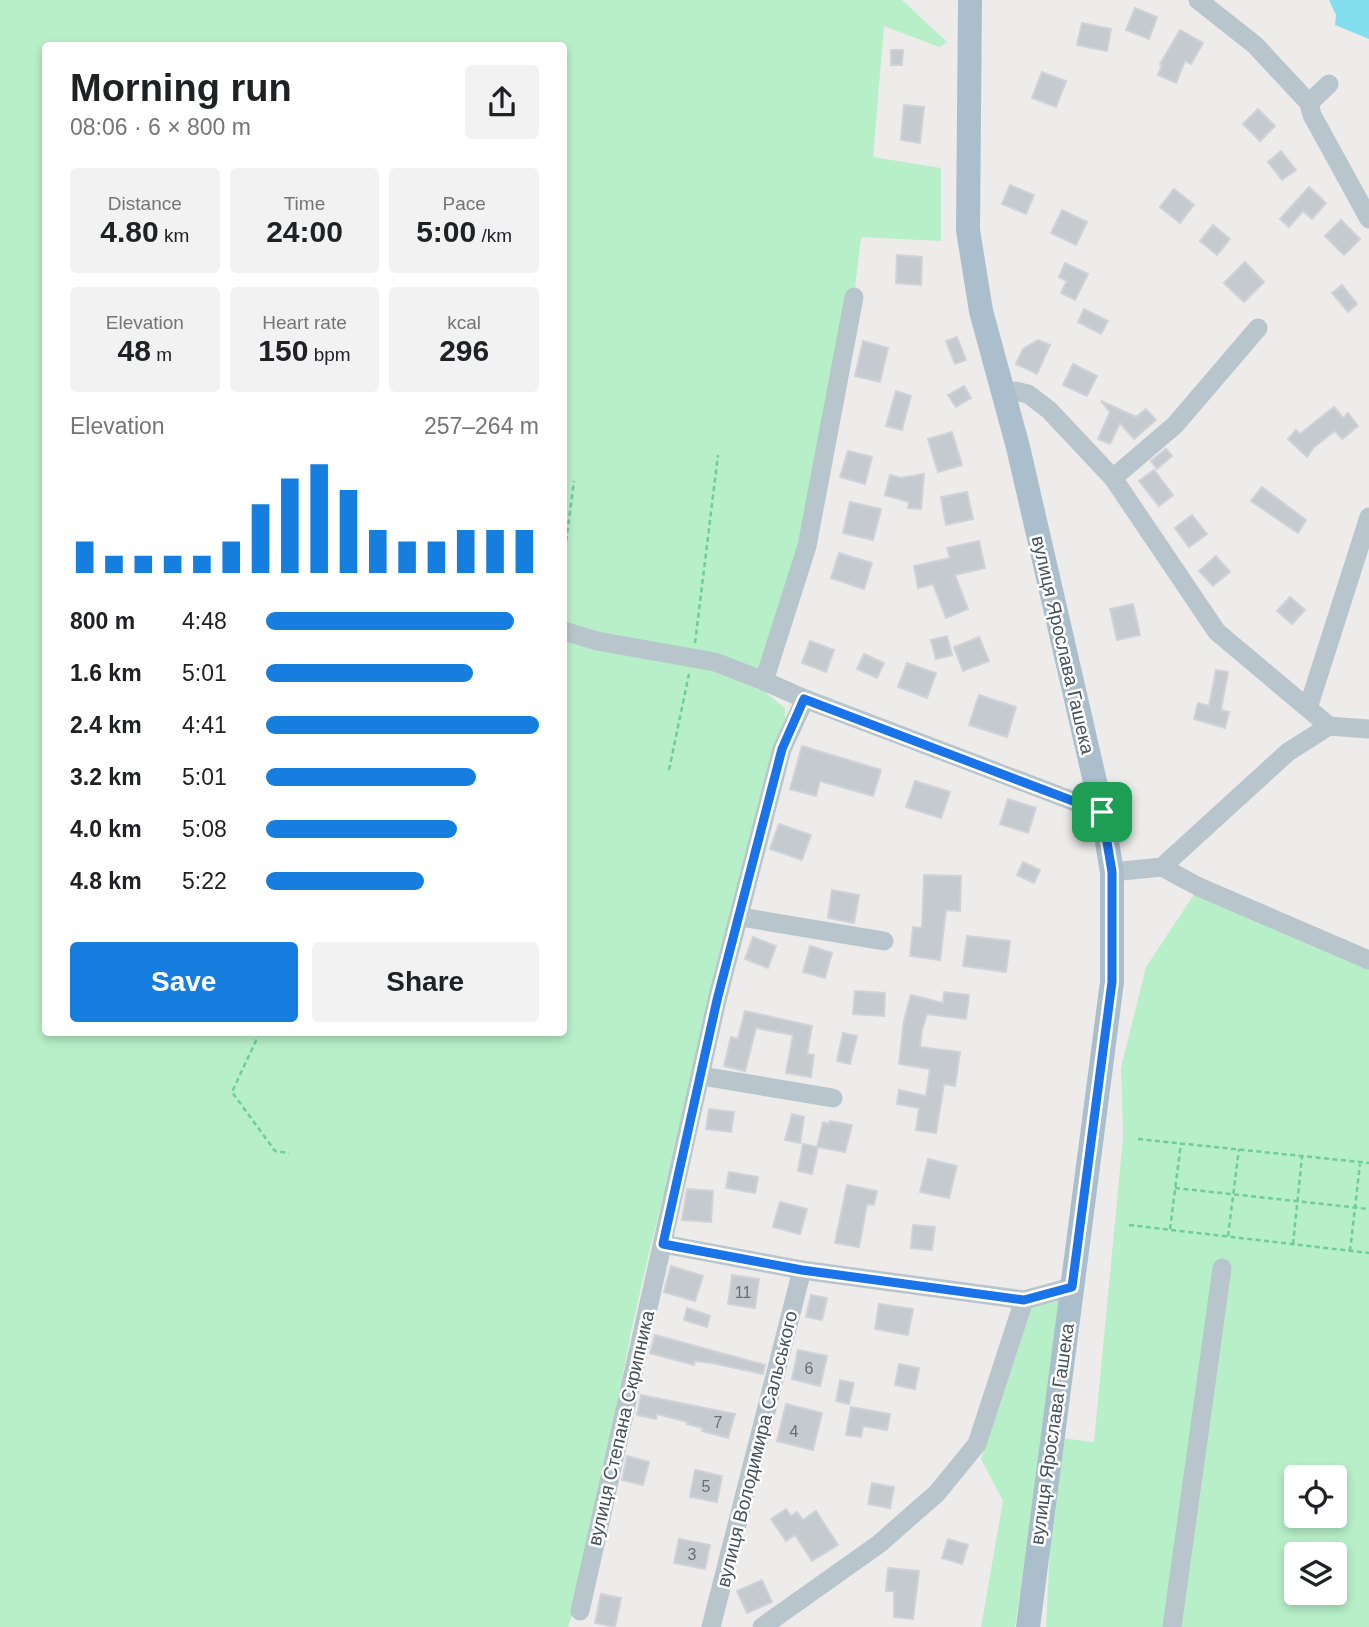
<!DOCTYPE html>
<html lang="en">
<head>
<meta charset="utf-8">
<style>
  :root { --surface:#fff; --page:#f2f2f2; --text:#202124; --muted:#757577; --accent:#157ede }
  body { margin:0; font-family:Helvetica,sans-serif; background:var(--page); color:var(--text); height:100vh; display:flex; flex-direction:column; font-size:26px; white-space:nowrap }
  * { box-sizing:border-box; margin:0 }
  p { font-size:23px; color:var(--muted) }
  .icon { flex:none; width:38px; height:38px; fill:none; stroke:currentColor; stroke-width:2; stroke-linecap:round; stroke-linejoin:round }
  .map { position:relative; flex:1; overflow:hidden }
  .sheet { position:absolute; left:42px; top:42px; width:525px; height:994px; display:flex; flex-direction:column; background:var(--surface); border-radius:7px; box-shadow:0 4px 10px #0003 }
  .sheet>* { flex:none }
  .controls { position:absolute; left:1284px; top:1465px; display:grid; gap:14px }
  .controls a { display:grid; place-items:center; width:63px; height:63px; border-radius:7px; background:var(--surface); box-shadow:0 4px 10px #0003; font-size:35px }
  .pin { position:absolute; display:grid; place-items:center; width:60px; height:60px; color:#fff; margin:-30px; border-radius:14px; box-shadow:0 4px 10px #0006 }
  .round { display:grid; place-items:center; flex:none; width:74px; height:74px; border-radius:7px; background:var(--page) }
  .headline { display:flex; align-items:center; justify-content:space-between; height:119px; padding:0 28px }
  h1 { font-size:38px; font-weight:700; line-height:52px }
  .metrics { display:grid; grid-template-columns:repeat(3,1fr); gap:10px; height:119px; padding:7px 28px }
  .metrics div { display:grid; align-content:center; border-radius:7px; background:var(--page); text-align:center }
  .metrics b { font-size:30px; font-weight:700 }
  .metrics small { font-size:19px; font-weight:400 }
  .metrics p { font-size:19px }
  .chart { height:196px; padding:14px 28px }
  .chart p { display:flex; justify-content:space-between }
  .chart svg { width:100%; height:126px; margin-top:7px; stroke:var(--accent); stroke-width:6 }
  .cta { display:flex; gap:14px; margin-top:auto; padding:14px 28px }
  .cta a { flex:1; height:80px; border-radius:7px; background:var(--accent); color:#fff; font-size:28px; font-weight:700; line-height:80px; text-align:center }
  .cta a+a { background:var(--page); color:var(--text) }
  ul { padding:0 28px; list-style:none; font-size:23px }
  li { display:grid; grid-template-columns:112px 84px 1fr; align-items:center; height:52px }
  li i { height:18px; border-radius:9px; background:var(--accent) }
  .map>svg:first-child { display:block }
  .green { fill:#b7efc8; fill-rule:evenodd }
  .water { fill:#83dfed }
  .building { fill:#c5cacf; stroke:#cfd2d8; stroke-width:2 }
  .lines { fill:none; stroke-linecap:round; stroke-linejoin:round }
  .path { stroke:#6fcd97; stroke-width:2.5; stroke-dasharray:5 3.5; stroke-linecap:butt }
  .minor { stroke:#b9c5cc; stroke-width:19 }
  .major { stroke:#aabecc; stroke-width:24 }
  .route-casing { stroke:#fff; stroke-width:14 }
  .route { stroke:#1a73e8; stroke-width:9 }
  .labels { text-anchor:middle; dominant-baseline:central; stroke-width:5; stroke-linejoin:round; paint-order:stroke }
  .number-label { font-size:16px; fill:#646f76 }
  .street-label { font-size:19px; fill:#445159; stroke:#fff }
</style>
</head>
<body>
<div class="map">
<svg width="1369" height="1627" viewBox="0 0 1369 1627">
  <rect width="100%" height="100%" fill="#eeebeb"/>
  <g class="green">
    <path d="M0 0H902L947 42 939 47 884 26 873 157 941 168V241L861 237 852 315 790 582 759 666 764 691 785 708 786 728 650 1248 631 1332 583 1585 568 1627H0ZM46 46H564V455L567 456 564 479V1032H46Z"/>
    <path d="M1199 887 1369 960V1627H1046L1052 1507 1060 1438 1094 1442 1123 1138 1121 1068 1146 967ZM1297 1477H1335V1516H1297ZM1297 1554H1335V1592H1297Z"/>
    <polygon points="1063,1300 1015,1627 981,1627 1003,1501 981,1459 1030,1307"/>
  </g>
  <polygon class="water" points="1329,0 1369,0 1369,39 1335,25 1336,15"/>
  <g class="building">
    <polygon points="1135,8 1157,17 1149,39 1126,30"/>
    <polygon points="1082,23 1111,29 1107,51 1077,45"/>
    <polygon points="1180,30 1203,43 1191,64 1185,61 1176,83 1158,75 1162,65 1160,64"/>
    <polygon points="891,50 903,50 902,65 891,65"/>
    <polygon points="1042,72 1066,81 1056,107 1032,98"/>
    <polygon points="904,105 924,107 920,143 901,140"/>
    <polygon points="1258,109 1275,126 1260,141 1243,124"/>
    <polygon points="1281,151 1296,170 1282,180 1268,162"/>
    <polygon points="1010,185 1034,195 1026,214 1002,204"/>
    <polygon points="1309,187 1326,203 1312,219 1303,211 1289,227 1280,219"/>
    <polygon points="1174,189 1194,205 1180,223 1160,207"/>
    <polygon points="1062,210 1087,222 1076,245 1051,233"/>
    <polygon points="1341,220 1360,239 1344,255 1325,236"/>
    <polygon points="1213,225 1230,239 1217,255 1200,241"/>
    <polygon points="897,255 922,257 921,285 896,283"/>
    <polygon points="1245,262 1264,282 1244,302 1224,283"/>
    <polygon points="1065,263 1088,274 1075,300 1061,293 1067,281 1059,277"/>
    <polygon points="1342,285 1357,304 1348,312 1332,293"/>
    <polygon points="1084,309 1108,321 1101,334 1078,322"/>
    <polygon points="957,337 966,360 955,364 946,341"/>
    <polygon points="1038,340 1050,345 1037,374 1016,364 1023,349"/>
    <polygon points="863,341 888,348 880,382 855,376"/>
    <polygon points="1073,364 1097,376 1087,396 1063,385"/>
    <polygon points="964,386 971,398 956,407 948,395"/>
    <polygon points="896,391 911,396 902,430 886,426"/>
    <polygon points="1101,401 1136,417 1146,409 1156,420 1134,439 1120,423 1110,444 1098,439 1110,412"/>
    <polygon points="1334,407 1343,418 1348,413 1358,426 1342,439 1335,431 1314,447 1307,457 1288,439 1296,430 1300,434"/>
    <polygon points="952,432 962,465 938,472 928,439"/>
    <polygon points="1166,449 1172,456 1157,469 1151,461"/>
    <polygon points="848,451 872,457 865,484 840,477"/>
    <polygon points="1154,470 1173,495 1159,506 1139,481"/>
    <polygon points="924,474 921,509 908,508 909,502 885,495 890,475 901,478"/>
    <polygon points="1262,487 1306,520 1298,533 1251,501"/>
    <polygon points="967,492 973,519 946,525 941,497"/>
    <polygon points="850,502 881,509 873,540 843,533"/>
    <polygon points="1192,515 1207,534 1189,547 1175,528"/>
    <polygon points="979,541 985,568 955,575 968,609 946,618 933,584 918,588 914,566 950,558 947,548"/>
    <polygon points="839,553 872,563 864,589 831,578"/>
    <polygon points="1216,556 1230,572 1213,586 1199,571"/>
    <polygon points="1290,597 1305,610 1292,624 1277,611"/>
    <polygon points="1133,604 1140,635 1117,640 1110,609"/>
    <polygon points="947,636 952,655 936,659 931,640"/>
    <polygon points="979,637 989,661 963,671 954,647"/>
    <polygon points="810,641 834,650 826,672 802,663"/>
    <polygon points="864,654 884,663 877,678 857,669"/>
    <polygon points="907,663 936,673 927,698 898,687"/>
    <polygon points="1216,670 1228,672 1221,710 1229,712 1225,728 1194,719 1198,703 1209,706"/>
    <polygon points="979,695 1016,707 1007,737 969,725"/>
    <polygon points="802,746 881,770 873,796 820,781 816,796 790,789"/>
    <polygon points="915,781 950,792 941,818 906,807"/>
    <polygon points="1008,799 1036,808 1028,833 1000,824"/>
    <polygon points="779,824 811,835 802,860 770,849"/>
    <polygon points="1023,862 1040,870 1034,883 1017,875"/>
    <polygon points="924,875 961,876 960,911 946,910 940,960 910,956 913,927 922,928"/>
    <polygon points="832,890 859,895 854,923 828,918"/>
    <polygon points="967,936 1010,941 1006,972 963,966"/>
    <polygon points="753,937 776,946 768,968 745,959"/>
    <polygon points="810,946 832,953 825,978 803,972"/>
    <polygon points="855,991 885,993 884,1016 853,1014"/>
    <polygon points="944,992 969,995 966,1019 927,1014 922,1030 920,1047 960,1052 955,1086 944,1084 936,1133 916,1130 919,1108 897,1104 899,1090 926,1096 930,1069 899,1064 904,1020 911,995 943,1003"/>
    <polygon points="745,1011 812,1026 807,1054 814,1055 811,1077 786,1073 793,1035 756,1028 745,1071 724,1066 731,1037 738,1039"/>
    <polygon points="843,1033 857,1036 850,1064 837,1061"/>
    <polygon points="709,1109 734,1112 731,1132 706,1129"/>
    <polygon points="792,1114 804,1117 800,1143 785,1140"/>
    <polygon points="830,1121 852,1125 845,1152 817,1147 823,1122 829,1124"/>
    <polygon points="803,1144 818,1147 812,1174 798,1171"/>
    <polygon points="928,1159 957,1166 949,1198 920,1192"/>
    <polygon points="729,1172 758,1177 755,1193 726,1188"/>
    <polygon points="847,1185 877,1191 874,1205 867,1204 859,1247 835,1243"/>
    <polygon points="687,1189 713,1191 711,1222 682,1220"/>
    <polygon points="780,1202 807,1209 800,1234 773,1227"/>
    <polygon points="913,1225 935,1227 932,1250 911,1248"/>
    <polygon points="671,1266 703,1276 695,1301 664,1292"/>
    <polygon points="732,1275 759,1279 755,1308 728,1304"/>
    <polygon points="811,1295 827,1298 822,1320 806,1317"/>
    <polygon points="879,1304 913,1309 908,1335 875,1329"/>
    <polygon points="687,1308 710,1316 707,1327 684,1320"/>
    <polygon points="655,1335 765,1365 763,1374 712,1363 695,1361 694,1365 650,1353"/>
    <polygon points="798,1350 827,1356 820,1386 792,1379"/>
    <polygon points="899,1364 919,1368 915,1389 895,1385"/>
    <polygon points="840,1380 854,1383 849,1404 836,1401"/>
    <polygon points="641,1395 735,1414 728,1438 702,1431 703,1428 687,1424 688,1422 657,1414 656,1419 637,1415"/>
    <polygon points="786,1404 822,1413 813,1450 777,1441"/>
    <polygon points="851,1407 890,1414 887,1430 863,1426 861,1437 846,1435"/>
    <polygon points="627,1456 649,1462 643,1485 622,1480"/>
    <polygon points="695,1470 722,1476 717,1502 690,1497"/>
    <polygon points="872,1483 894,1487 890,1508 868,1504"/>
    <polygon points="786,1509 791,1516 797,1512 803,1520 816,1511 838,1545 812,1561 795,1535 786,1541 771,1519"/>
    <polygon points="679,1539 710,1545 705,1569 674,1563"/>
    <polygon points="948,1539 968,1545 962,1564 942,1558"/>
    <polygon points="888,1568 919,1571 913,1619 894,1617 894,1591 886,1591"/>
    <polygon points="762,1580 772,1602 747,1613 737,1591"/>
    <polygon points="601,1594 621,1598 615,1627 595,1623"/>
  </g>
  <g class="lines">
    <g class="path">
      <polyline points="564,558 574,481"/>
      <polyline points="695,643 718,455"/>
      <polyline points="669,770 689,674"/>
      <polyline points="260,1032 232,1092 275,1151 289,1153"/>
      <polyline points="1138,1139 1369,1163"/>
      <polyline points="1175,1188 1369,1209"/>
      <polyline points="1129,1225 1369,1253"/>
      <polyline points="1170,1229 1181,1143"/>
      <polyline points="1228,1236 1239,1149"/>
      <polyline points="1293,1244 1302,1157"/>
      <polyline points="1350,1251 1360,1164"/>
    </g>
    <g class="minor">
      <polyline points="1198,0 1255,45 1309,103 1312,115 1369,219"/>
      <polyline points="1309,103 1329,84"/>
      <polyline points="854,297 807,546 764,681 805,699 1102,812"/>
      <polyline points="1003,394 1015,391 1028,394 1049,410 1113,478 1217,632 1329,726"/>
      <polyline points="1113,478 1175,425 1258,328"/>
      <polyline points="564,631 597,641 715,662 764,681"/>
      <polyline points="1308,708 1369,517"/>
      <polyline points="1162,867 1199,887 1369,960"/>
      <polyline points="1112,872 1162,867 1288,752 1329,726 1369,729"/>
      <polyline points="741,917 884,941"/>
      <polyline points="702,1076 833,1098"/>
      <polyline points="663,1244 802,1270 1024,1300 1072,1287"/>
      <polyline points="580,1611 717,1000 782,749 805,699"/>
      <polyline points="711,1627 802,1270"/>
      <polyline points="762,1627 879,1544 937,1493 977,1444 1024,1300"/>
      <polyline points="1172,1627 1222,1268"/>
    </g>
    <polyline class="major" points="970,0 968,230 981,311 1018,447 1102,812 1112,872 1112,982 1028,1627"/>
  </g>
  <g class="lines">
    <g class="route-casing">
      <polygon id="route" points="804,699 1102,812 1112,872 1112,982 1072,1287 1024,1300 802,1270 663,1244 717,1000 782,749"/>
    </g>
    <use href="#route" class="route"/>
  </g>
  <g class="labels">
    <g class="number-label">
      <text x="743" y="1292">11</text>
      <text x="809" y="1368">6</text>
      <text x="718" y="1422">7</text>
      <text x="794" y="1431">4</text>
      <text x="706" y="1486">5</text>
      <text x="692" y="1554">3</text>
    </g>
    <g class="street-label">
      <text transform="translate(1063 645) rotate(77)">вулиця Ярослава Гашека</text>
      <text transform="translate(621 1428) rotate(-77)">вулиця Степана Скрипника</text>
      <text transform="translate(1052 1434) rotate(-82)">вулиця Ярослава Гашека</text>
      <text transform="translate(757 1449) rotate(-76)">вулиця Володимира Сальського</text>
    </g>
  </g>
</svg>
<div class="controls">
<a><svg class="icon" aria-label="locate" viewBox="0 0 24 24"><circle cx="12" cy="12" r="6"/><path d="M12 2v4M12 18v4M2 12h4M18 12h4"/></svg></a>
<a><svg class="icon" aria-label="layers" viewBox="0 0 24 24"><path d="M12 4l9 5-9 5-9-5zM3 14l9 5 9-5"/></svg></a>
</div>
<div class="pin" style="left:1102px;top:812px;background:#1e9e55"><svg class="icon" aria-label="arrive" viewBox="0 0 24 24"><path d="M6 21V4h12l-3 4 3 4H6"/></svg></div>
<section class="sheet">
<div class="headline"><div><h1>Morning run</h1><p>08:06 · 6 × 800 m</p></div><a class="round"><svg class="icon" aria-label="share" viewBox="0 0 24 24"><path d="M12 15V3M7 8l5-5 5 5M5 13v7h14v-7"/></svg></a></div>
<div class="metrics">
<div><p>Distance</p><b>4.80<small> km</small></b></div>
<div><p>Time</p><b>24:00</b></div>
<div><p>Pace</p><b>5:00<small> /km</small></b></div>
</div>
<div class="metrics">
<div><p>Elevation</p><b>48<small> m</small></b></div>
<div><p>Heart rate</p><b>150<small> bpm</small></b></div>
<div><p>kcal</p><b>296</b></div>
</div>
<div class="chart"><p><span>Elevation</span>257–264 m</p>
<svg viewBox="0 0 160 44" preserveAspectRatio="none"><path d="M5 44V33M15 44V38M25 44V38M35 44V38M45 44V38M55 44V33M65 44V20M75 44V11M85 44V6M95 44V15M105 44V29M115 44V33M125 44V33M135 44V29M145 44V29M155 44V29"/></svg>
</div>
<ul>
<li><b>800 m</b>4:48<i style="width:91%"></i></li>
<li><b>1.6 km</b>5:01<i style="width:76%"></i></li>
<li><b>2.4 km</b>4:41<i style="width:100%"></i></li>
<li><b>3.2 km</b>5:01<i style="width:77%"></i></li>
<li><b>4.0 km</b>5:08<i style="width:70%"></i></li>
<li><b>4.8 km</b>5:22<i style="width:58%"></i></li>
</ul>
<div class="cta"><a>Save</a><a>Share</a></div>
</section>
</div>
</body>
</html>
